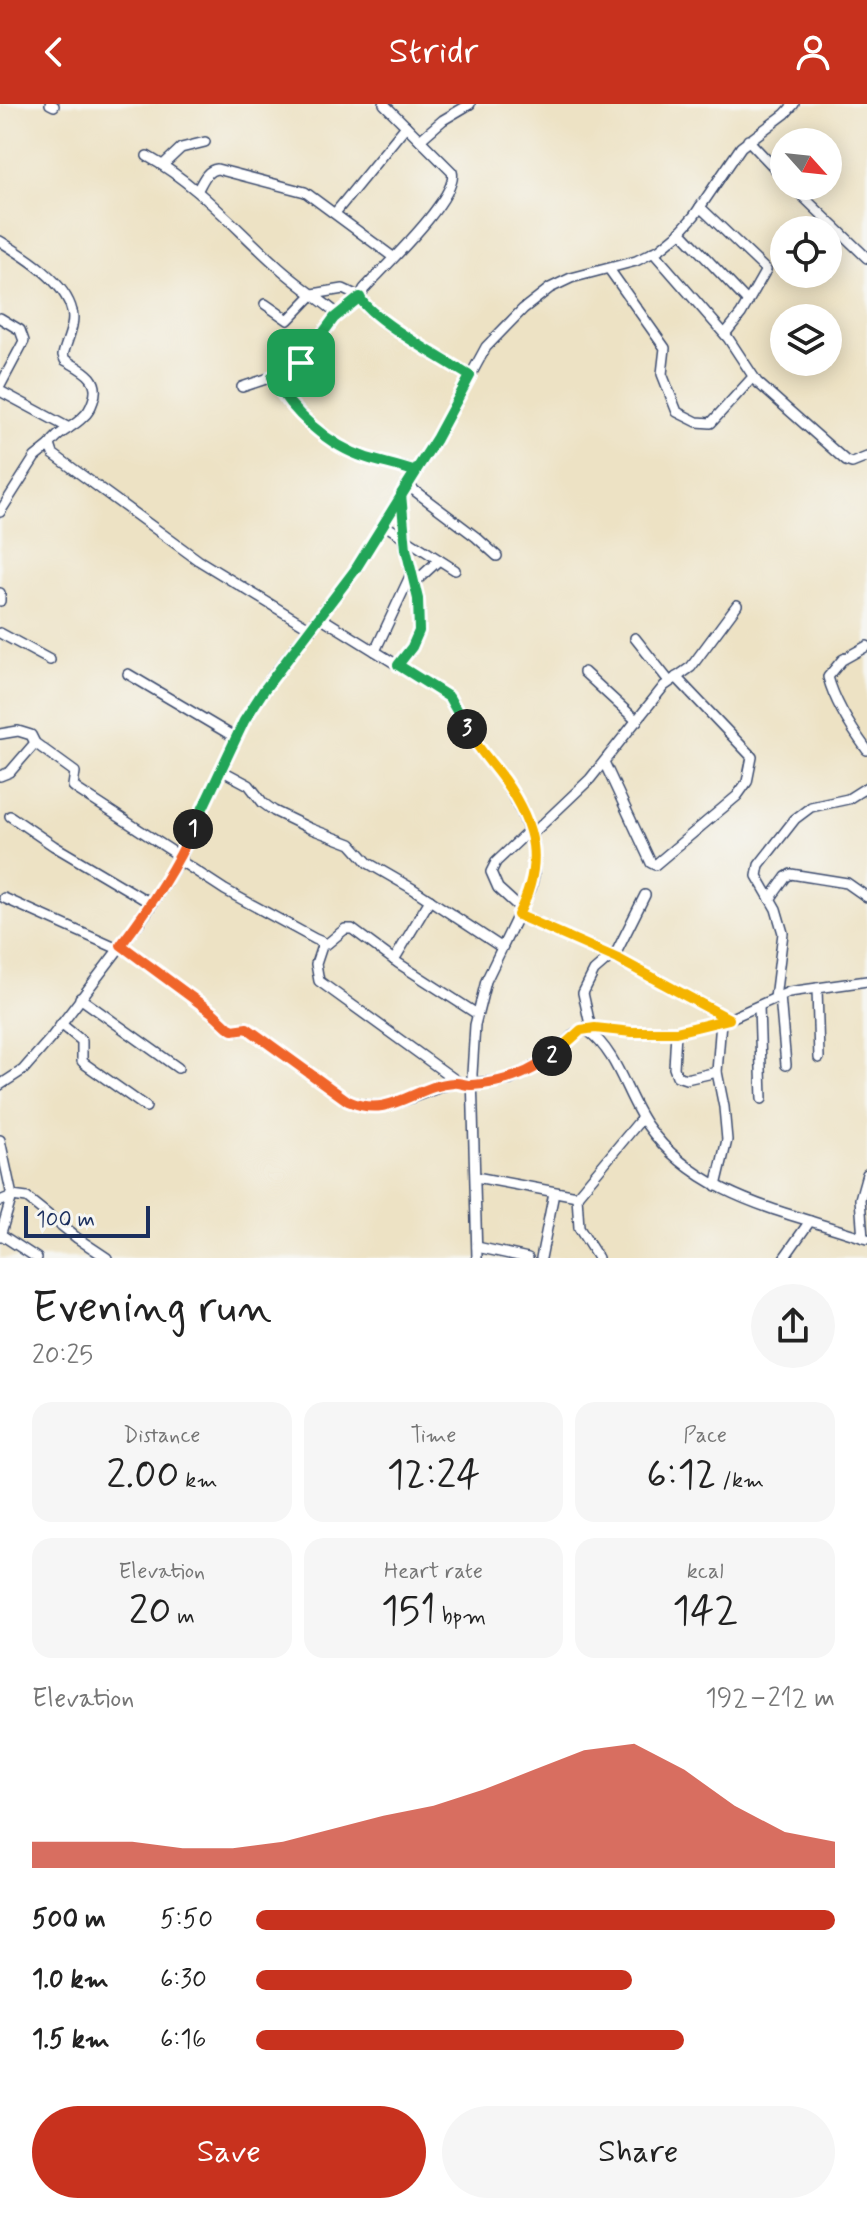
<!DOCTYPE html>
<html lang="en">
<head>
<meta charset="utf-8">
<style>
  :root { --surface:#fff; --page:#f6f6f6; --text:#222; --muted:#767676; --accent:#c8321e }
  body { margin:0; font-family:Mynerve,sans-serif; background:var(--page); color:var(--text); height:100vh; display:flex; flex-direction:column; font-size:30px; white-space:nowrap }
  * { box-sizing:border-box; margin:0 }
  p { font-size:26px; color:var(--muted) }
  .icon { flex:none; width:44px; height:44px; fill:none; stroke:currentColor; stroke-width:2; stroke-linecap:round; stroke-linejoin:round }
  .map { position:relative; height:1154px; overflow:hidden }
  .details { display:flex; flex-direction:column; background:var(--surface); flex:1 }
  .details>* { flex:none }
  .needle { width:52px; rotate:117deg }
  .tools { position:absolute; left:770px; top:24px; display:grid; gap:16px }
  .tools a { display:grid; place-items:center; width:72px; height:72px; border-radius:50%; background:var(--surface); box-shadow:0 4px 20px #0003; font-size:40px }
  .scale { position:absolute; left:24px; bottom:20px; width:126px; box-sizing:border-box; padding-left:8px; border:4px solid #1b2f5e; border-top:0; font-size:22px; line-height:28px; white-space:nowrap; color:#1b2f5e; -webkit-text-stroke:6px #f6f6f2; paint-order:stroke }
  .pin { position:absolute; display:grid; place-items:center; width:68px; height:68px; color:#fff; margin:-34px; border-radius:16px; box-shadow:0 4px 12px #0006 }
  .km { position:absolute; width:40px; height:40px; margin:-20px; border-radius:50%; background:#222; color:#fff; font-size:22px; line-height:40px; text-align:center }
  .round { display:grid; place-items:center; flex:none; width:84px; height:84px; border-radius:42px; background:var(--page) }
  .summary { display:flex; align-items:center; justify-content:space-between; height:136px; padding:0 32px }
  h1 { font-size:44px; font-weight:600; line-height:60px }
  .figures { display:grid; grid-template-columns:repeat(3,1fr); gap:12px; height:136px; padding:8px 32px }
  .figures div { display:grid; align-content:center; border-radius:20px; background:var(--page); text-align:center }
  .figures b { font-size:40px; font-weight:600 }
  .figures small { font-size:22px; font-weight:400 }
  .figures p { font-size:22px }
  .chart { height:224px; padding:16px 32px }
  .chart p { display:flex; justify-content:space-between }
  .chart svg { width:100%; height:144px; margin-top:8px; fill:var(--accent); opacity:.7 }
  .cta { display:flex; gap:16px; margin-top:auto; padding:16px 32px }
  .cta a { flex:1; height:92px; border-radius:48px; background:var(--accent); color:#fff; font-size:32px; font-weight:600; line-height:92px; text-align:center }
  .cta a+a { background:var(--page); color:var(--text) }
  ul { padding:0 32px; list-style:none; font-size:26px }
  li { display:grid; grid-template-columns:128px 96px 1fr; align-items:center; height:60px }
  li i { height:20px; border-radius:10px; background:var(--accent) }
  header { display:flex; justify-content:space-between; align-items:center; height:104px; padding:0 32px; background:var(--accent); color:#fff; font-size:36px; font-weight:600 }
  .map>svg:first-child { display:block }
  .lines { fill:none; stroke-linecap:round; stroke-linejoin:round }
  .minor-casing { stroke:#3a4a6d; stroke-width:12 }
  .minor { stroke:#fff; stroke-width:9 }
  .split-1-casing { stroke:#fff; stroke-width:16 }
  .split-2-casing { stroke:#fff; stroke-width:16 }
  .split-3-casing { stroke:#fff; stroke-width:16 }
  .split-4-casing { stroke:#fff; stroke-width:16 }
  .split-1 { stroke:#22a559; stroke-width:10 }
  .split-2 { stroke:#f0652b; stroke-width:10 }
  .split-3 { stroke:#f5b400; stroke-width:10 }
  .split-4 { stroke:#22a559; stroke-width:10 }
</style>
</head>
<body>
<header><svg class="icon" aria-label="back" viewBox="0 0 24 24"><path d="M15 5l-7 7 7 7"/></svg>Stridr<svg class="icon" aria-label="person" viewBox="0 0 24 24"><circle cx="12" cy="8" r="4"/><path d="M4 21q1-7 8-7t8 7"/></svg></header>
<div class="map">
<svg width="867" height="1154" viewBox="0 0 867 1154">
  <rect width="100%" height="100%" fill="#f6f6f2"/>
  <filter id="ink" filterUnits="userSpaceOnUse"><feTurbulence type="fractalNoise" baseFrequency=".0125" numOctaves="2"/><feDisplacementMap in="SourceGraphic" scale="16" xChannelSelector="R" yChannelSelector="G"/><feConvolveMatrix kernelMatrix="1 2 1 2 8 2 1 2 1" color-interpolation-filters="sRGB"/></filter>
  <filter id="wash" filterUnits="userSpaceOnUse"><feTurbulence type="fractalNoise" baseFrequency=".006" numOctaves="4" result="noise"/><feDisplacementMap in="SourceGraphic" scale="32" xChannelSelector="R" yChannelSelector="G"/><feGaussianBlur stdDeviation="1.8" result="paint"/><feColorMatrix in="noise" values="0 0 0 0 0 0 0 0 0 0 0 0 0 0 0 0 0 1.4 0 .05"/><feComposite in="paint" operator="in"/></filter>
  <g filter="url(#wash)">
    <rect width="100%" height="100%" fill="#ede2c4"/>
  </g>
  <g filter="url(#ink)">
    <g class="lines">
      <g class="minor-casing">
        <g id="minor">
          <polyline points="50,0 54,2"/>
          <path d="M384 0 452 68C460 92 381 166 364 185L360 193C367 213 448 258 470 272"/>
          <polyline points="420,36 443,16 470,0"/>
          <polyline points="748,36 784,74"/>
          <path d="M147 52C197 80 233 122 275 160 294 178 317 193 338 210"/>
          <polyline points="163,61 181,44 205,38"/>
          <polyline points="792,82 867,154"/>
          <path d="M197 87C202 79 206 66 217 65L305 88 393 153"/>
          <polyline points="700,103 766,166 741,210 725,230"/>
          <polyline points="335,109 406,22"/>
          <polyline points="680,127 748,198"/>
          <path d="M0 137C24 152 65 177 72 207 76 220 66 238 63 251L65 256C82 266 102 274 93 297 91 303 88 309 83 313 73 324 57 328 50 341L53 350 198 456 311 525"/>
          <polyline points="653,148 728,234 757,278 846,357 852,359 867,353"/>
          <polyline points="609,165 665,244 662,270 677,308 697,318 711,319 753,273"/>
          <polyline points="0,214 20,226 24,237 0,282"/>
          <path d="M272 273C293 308 328 342 367 354 383 359 400 362 416 368"/>
          <polyline points="242,283 290,267 301,259 334,214 360,193 343,185 313,190 288,216 265,200"/>
          <polyline points="0,287 69,324"/>
          <polyline points="407,381 476,433 497,452"/>
          <polyline points="0,408 35,353 50,341"/>
          <polyline points="383,420 455,466"/>
          <polyline points="415,478 439,456"/>
          <polyline points="0,489 0,497"/>
          <polyline points="320,513 449,593 475,640 504,676 522,709 534,741 534,771 531,784 486,877 475,921 472,970 477,1154"/>
          <polyline points="0,529 50,556"/>
          <polyline points="635,534 669,577"/>
          <path d="M867 542 842 556 828 573C835 599 851 624 867 646"/>
          <polyline points="375,547 412,468"/>
          <polyline points="398,561 412,543 419,527 418,495 406,445 401,390"/>
          <polyline points="584,568 637,617"/>
          <polyline points="128,570 236,634"/>
          <polyline points="0,630 18,627 31,631 35,639 75,668 73,682 78,686 181,753"/>
          <polyline points="604,658 651,759 655,761 737,692 747,678 752,653 676,573"/>
          <polyline points="221,666 249,681 263,699 274,707 309,724 351,740 368,759 413,785 501,843"/>
          <polyline points="0,672 10,668 35,639"/>
          <polyline points="10,712 54,742 152,800"/>
          <polyline points="530,732 590,675 664,582 691,563 737,501"/>
          <polyline points="179,756 225,786 315,835 327,840 345,825 352,825 398,859 477,910"/>
          <polyline points="4,794 118,845"/>
          <polyline points="770,795 786,773 791,770 847,779 867,793"/>
          <polyline points="521,805 498,784 491,768 496,758 529,727"/>
          <polyline points="518,811 618,855 729,915"/>
          <path d="M323 839 316 860 319 877 461 980 510 976 550 954 574 930 581 926 588 927C618 949 626 991 647 1021 699 1095 786 1107 867 1135"/>
          <path d="M121 841 213 909 228 923 233 926 247 924 348 997C385 1013 421 987 457 978"/>
          <polyline points="394,856 430,796"/>
          <polyline points="817,884 819,954"/>
          <polyline points="780,892 786,961"/>
          <polyline points="80,894 178,964"/>
          <polyline points="775,894 783,829 776,805 757,772 759,761 795,715 811,703 848,695 867,683"/>
          <polyline points="759,902 762,995"/>
          <polyline points="61,920 82,937 82,957 85,960 146,1003"/>
          <polyline points="591,925 583,889 594,867 617,847 645,791"/>
          <polyline points="588,927 595,924 632,928 676,928 729,915 789,888 867,877"/>
          <polyline points="676,928 674,964 677,972 686,975 717,968"/>
          <polyline points="0,981 23,966 51,934 146,809 179,756 244,617 273,572 355,466 436,335 486,243 523,205 550,184 571,174 636,157 660,145 677,131 694,112 741,43 785,10 794,0"/>
          <polyline points="0,1036 12,1092 0,1132"/>
          <polyline points="476,1073 577,1092 642,1014"/>
          <polyline points="716,1082 727,1036 724,1003 717,968 721,917"/>
          <polyline points="577,1092 579,1124 598,1154"/>
          <polyline points="0,1097 12,1092 27,1094 77,1134 107,1154"/>
          <polyline points="0,1130 37,1154"/>
          <polyline points="863,1134 860,1095 867,1070"/>
          <polyline points="477,1143 528,1154"/>
          <polyline points="541,1154 554,1089"/>
          <polyline points="784,1154 810,1117"/>
        </g>
      </g>
      <use href="#minor" class="minor"/>
    </g>
  </g>
  <g class="lines" filter="url(#ink)">
    <g class="split-1-casing">
      <path id="split-1" d="M193 725 244 617 264 586 355 466 416 368C400 362 383 359 367 354 328 342 292 308 272 273L290 267 301 259"/>
    </g>
    <g class="split-2-casing">
      <path id="split-2" d="M193 725C174 767 149 804 121 841L213 909 228 923 233 926 247 924 348 997C391 1016 415 981 454 979 460 978 465 982 472 981 502 979 528 971 552 952"/>
    </g>
    <g class="split-3-casing">
      <path id="split-3" d="M467 625C477 644 491 658 504 676 537 723 544 760 518 811L618 855 729 915 676 928H632L595 924 581 926 552 952"/>
    </g>
    <g class="split-4-casing">
      <path id="split-4" d="M301 259 334 214 360 193C367 213 448 258 470 272L436 335 401 390 406 445 418 495 419 527 412 543 398 561 449 593 467 625"/>
    </g>
    <use href="#split-1" class="split-1"/>
    <use href="#split-2" class="split-2"/>
    <use href="#split-3" class="split-3"/>
    <use href="#split-4" class="split-4"/>
  </g>
</svg>
<div class="tools">
<a><svg class="needle" viewBox="-14 -14 28 28"><path d="M0-13l5 13h-10z" fill="#e53935"/><path d="M0 13l5-13h-10z" fill="#767676"/></svg></a>
<a><svg class="icon" aria-label="locate" viewBox="0 0 24 24"><circle cx="12" cy="12" r="6"/><path d="M12 2v4M12 18v4M2 12h4M18 12h4"/></svg></a>
<a><svg class="icon" aria-label="layers" viewBox="0 0 24 24"><path d="M12 4l9 5-9 5-9-5zM3 14l9 5 9-5"/></svg></a>
</div>
<div class="scale">100 m</div>
<div class="pin" style="left:301px;top:259px;background:#1e9e55"><svg class="icon" aria-label="arrive" viewBox="0 0 24 24"><path d="M6 21V4h12l-3 4 3 4H6"/></svg></div>
<b class="km" style="left:193px;top:725px">1</b>
<b class="km" style="left:552px;top:952px">2</b>
<b class="km" style="left:467px;top:625px">3</b>
</div>
<section class="details">
<div class="summary"><div><h1>Evening run</h1><p>20:25</p></div><a class="round"><svg class="icon" aria-label="share" viewBox="0 0 24 24"><path d="M12 15V3M7 8l5-5 5 5M5 13v7h14v-7"/></svg></a></div>
<div class="figures">
<div><p>Distance</p><b>2.00<small> km</small></b></div>
<div><p>Time</p><b>12:24</b></div>
<div><p>Pace</p><b>6:12<small> /km</small></b></div>
</div>
<div class="figures">
<div><p>Elevation</p><b>20<small> m</small></b></div>
<div><p>Heart rate</p><b>151<small> bpm</small></b></div>
<div><p>kcal</p><b>142</b></div>
</div>
<div class="chart"><p><span>Elevation</span>192–212 m</p>
<svg viewBox="0 0 160 44" preserveAspectRatio="none"><path d="M0 44V36L10 36L20 36L30 38L40 38L50 36L60 32L70 28L80 25L90 20L100 14L110 8L120 6L130 14L140 25L150 33L160 36V44z"/></svg>
</div>
<ul>
<li><b>500 m</b>5:50<i style="width:100%"></i></li>
<li><b>1.0 km</b>6:30<i style="width:65%"></i></li>
<li><b>1.5 km</b>6:16<i style="width:74%"></i></li>
</ul>
<div class="cta"><a>Save</a><a>Share</a></div>
</section>
</body>
</html>
